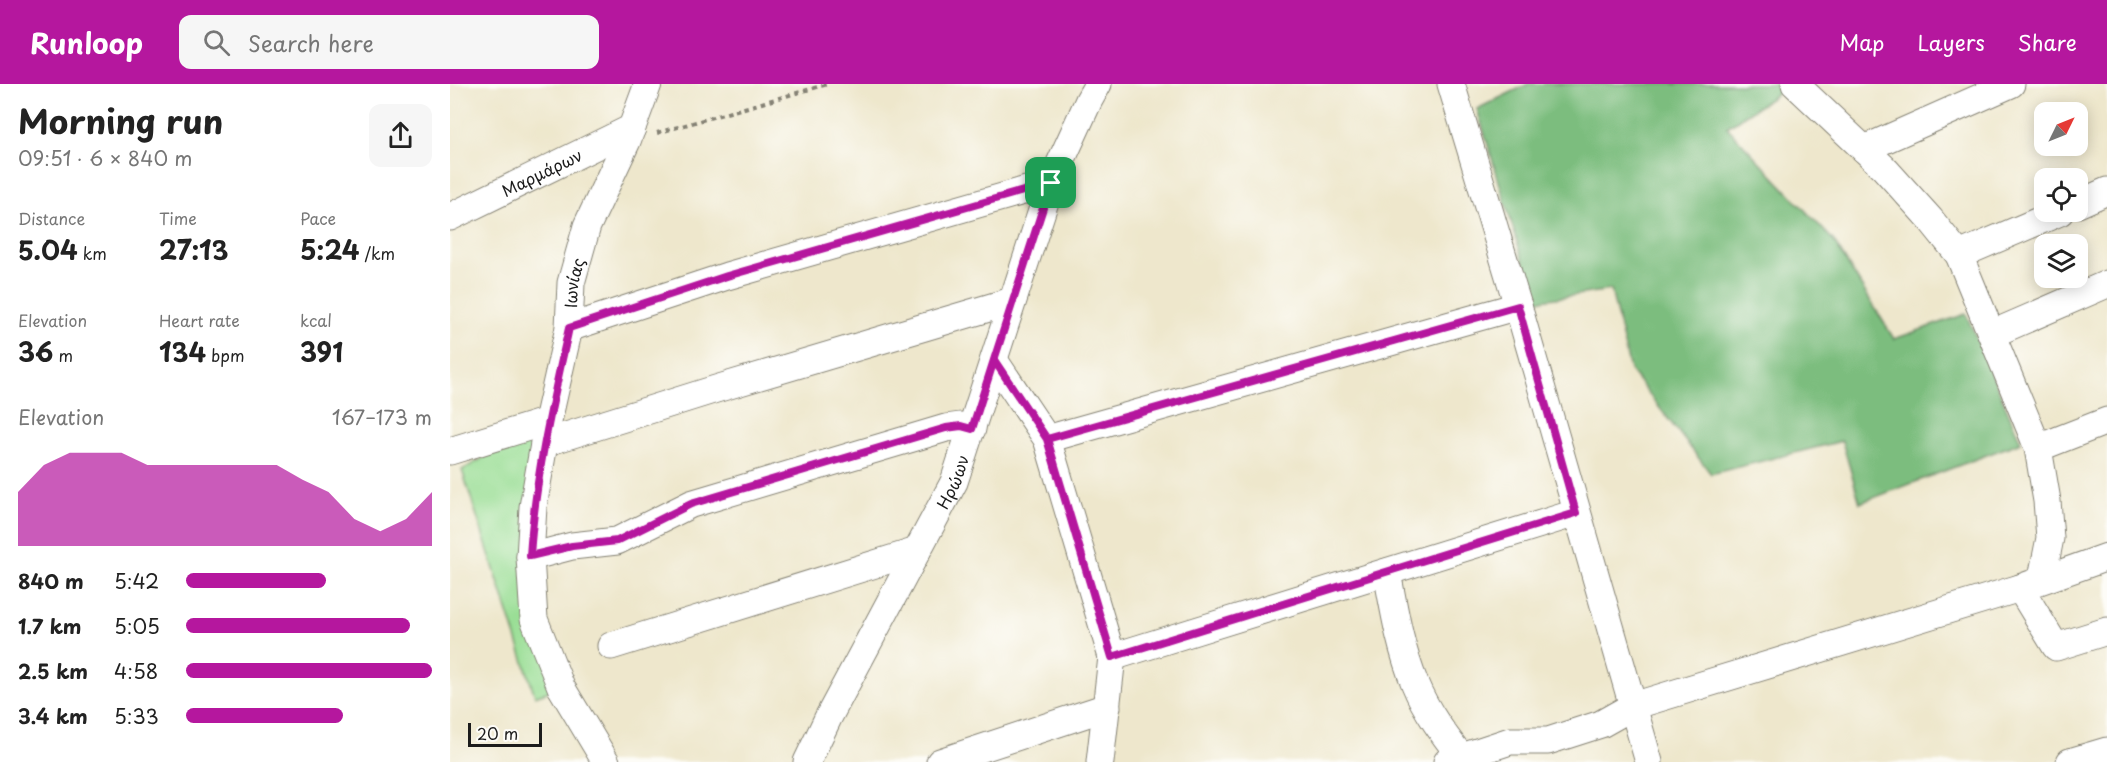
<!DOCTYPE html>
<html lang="en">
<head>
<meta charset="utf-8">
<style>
  :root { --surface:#fff; --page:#f6f6f6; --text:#222; --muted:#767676; --accent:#b5179e }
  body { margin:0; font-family:"Playpen Sans",sans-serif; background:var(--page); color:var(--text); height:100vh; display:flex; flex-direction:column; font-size:22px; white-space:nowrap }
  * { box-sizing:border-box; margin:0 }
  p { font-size:20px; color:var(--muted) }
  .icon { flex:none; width:33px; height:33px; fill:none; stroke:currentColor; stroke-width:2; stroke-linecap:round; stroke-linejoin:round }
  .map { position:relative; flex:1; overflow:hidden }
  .sheet { display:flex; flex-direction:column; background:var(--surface); width:450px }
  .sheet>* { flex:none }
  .needle { width:39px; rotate:47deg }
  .fabs { position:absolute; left:1584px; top:18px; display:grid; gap:12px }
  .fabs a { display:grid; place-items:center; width:54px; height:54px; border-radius:12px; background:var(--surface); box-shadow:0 3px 15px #0003; font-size:30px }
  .scale { position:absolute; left:18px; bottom:15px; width:74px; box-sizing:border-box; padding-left:6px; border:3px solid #1c1c1c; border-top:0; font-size:16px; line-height:21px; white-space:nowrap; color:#1c1c1c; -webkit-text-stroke:4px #fdfcf7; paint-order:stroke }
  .pin { position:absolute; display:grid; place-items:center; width:51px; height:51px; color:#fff; margin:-26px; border-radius:12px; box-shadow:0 3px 9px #0006 }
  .round { display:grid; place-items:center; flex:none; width:63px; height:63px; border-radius:12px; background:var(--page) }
  .head { display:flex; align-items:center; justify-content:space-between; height:102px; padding:0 18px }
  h1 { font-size:33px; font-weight:700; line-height:45px }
  .metrics { display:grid; grid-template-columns:repeat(3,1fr); gap:9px; height:102px; padding:6px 18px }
  .metrics div { display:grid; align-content:center }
  .metrics b { font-size:26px; font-weight:700 }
  .metrics small { font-size:16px; font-weight:400 }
  .metrics p { font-size:16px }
  .chart { height:168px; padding:12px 18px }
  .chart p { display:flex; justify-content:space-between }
  .chart svg { width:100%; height:108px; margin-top:6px; fill:var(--accent); opacity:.7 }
  ul { padding:0 18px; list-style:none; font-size:20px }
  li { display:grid; grid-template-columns:96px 72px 1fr; align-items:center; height:45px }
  li i { height:15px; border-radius:8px; background:var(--accent) }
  header { display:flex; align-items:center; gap:36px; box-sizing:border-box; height:84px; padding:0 30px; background:var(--accent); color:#fff }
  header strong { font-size:28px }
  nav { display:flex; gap:33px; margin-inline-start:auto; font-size:21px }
  .search { width:420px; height:54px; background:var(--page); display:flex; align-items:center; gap:15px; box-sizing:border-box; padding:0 21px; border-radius:12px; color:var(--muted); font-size:22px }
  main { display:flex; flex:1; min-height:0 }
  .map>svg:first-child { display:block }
  .green { fill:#9ade95; stroke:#5b7d58; stroke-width:1.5 }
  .forest { fill:#7bbd7e; stroke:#4c6c4d; stroke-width:1.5 }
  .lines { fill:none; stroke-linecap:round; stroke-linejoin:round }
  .minor-casing { stroke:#858274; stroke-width:29 }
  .path { stroke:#858274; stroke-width:4; stroke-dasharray:4.5 4.5; stroke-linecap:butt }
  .minor { stroke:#fff; stroke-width:27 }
  .route-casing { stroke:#fff; stroke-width:12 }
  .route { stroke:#b5179e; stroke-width:8 }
  .labels { text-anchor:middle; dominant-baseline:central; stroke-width:4.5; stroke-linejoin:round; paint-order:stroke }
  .street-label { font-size:16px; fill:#1c1c1c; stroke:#fdfcf7 }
</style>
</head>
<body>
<header>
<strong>Runloop</strong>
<div class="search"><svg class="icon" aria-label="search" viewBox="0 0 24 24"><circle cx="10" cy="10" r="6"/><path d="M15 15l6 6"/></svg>Search here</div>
<nav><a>Map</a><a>Layers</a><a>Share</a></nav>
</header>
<main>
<section class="sheet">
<div class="head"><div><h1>Morning run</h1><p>09:51 · 6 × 840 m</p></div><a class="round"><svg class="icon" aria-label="share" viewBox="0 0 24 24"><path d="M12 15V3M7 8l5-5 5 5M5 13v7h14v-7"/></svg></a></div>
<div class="metrics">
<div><p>Distance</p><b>5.04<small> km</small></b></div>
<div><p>Time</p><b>27:13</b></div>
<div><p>Pace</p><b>5:24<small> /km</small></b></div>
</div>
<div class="metrics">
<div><p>Elevation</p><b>36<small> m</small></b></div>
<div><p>Heart rate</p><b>134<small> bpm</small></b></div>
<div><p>kcal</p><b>391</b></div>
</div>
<div class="chart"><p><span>Elevation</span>167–173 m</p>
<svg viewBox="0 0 160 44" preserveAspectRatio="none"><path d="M0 44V22L10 11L20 6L30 6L40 6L50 11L60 11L70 11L80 11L90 11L100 11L110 17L120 22L130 33L140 38L150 33L160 22V44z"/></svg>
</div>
<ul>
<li><b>840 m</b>5:42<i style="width:57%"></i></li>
<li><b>1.7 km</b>5:05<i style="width:91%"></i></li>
<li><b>2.5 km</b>4:58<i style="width:100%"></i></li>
<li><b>3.4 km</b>5:33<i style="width:64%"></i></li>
</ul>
</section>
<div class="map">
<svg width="1657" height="678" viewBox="0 0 1657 678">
  <rect width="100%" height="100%" fill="#fdfcf7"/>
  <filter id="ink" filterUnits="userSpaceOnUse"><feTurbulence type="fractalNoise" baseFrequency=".0167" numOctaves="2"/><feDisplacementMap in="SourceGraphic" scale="12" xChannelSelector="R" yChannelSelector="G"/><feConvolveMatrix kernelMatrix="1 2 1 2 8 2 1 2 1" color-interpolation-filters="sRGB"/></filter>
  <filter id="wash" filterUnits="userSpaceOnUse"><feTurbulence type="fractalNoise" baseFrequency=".008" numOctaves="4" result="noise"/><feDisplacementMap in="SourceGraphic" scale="24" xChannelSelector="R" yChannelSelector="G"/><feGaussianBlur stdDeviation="1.35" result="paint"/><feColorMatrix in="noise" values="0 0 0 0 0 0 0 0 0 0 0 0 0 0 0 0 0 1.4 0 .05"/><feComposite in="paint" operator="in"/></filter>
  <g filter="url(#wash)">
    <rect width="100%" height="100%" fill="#eee7cc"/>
    <polygon class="green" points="98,337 80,473 111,603 85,612 12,386"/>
    <polygon class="forest" points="1078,0 1342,0 1277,43 1383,156 1444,255 1516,230 1571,358 1410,419 1392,357 1261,390 1180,286 1161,206 1085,217 1027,25"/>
  </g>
  <g filter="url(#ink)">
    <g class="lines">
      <g class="minor-casing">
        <g id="minor">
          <polyline points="1001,0 1068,222 1199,678"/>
          <polyline points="1345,0 1434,84 1480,135 1509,171 1588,364 1597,417 1600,454 1592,494"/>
          <polyline points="1414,65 1561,0"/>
          <polyline points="1628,120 1657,107"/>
          <path id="s1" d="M0 133 182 44"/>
          <polyline points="1509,171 1610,128"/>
          <polyline points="119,244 277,192 601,99"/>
          <polyline points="1542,250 1657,200"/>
          <polyline points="544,276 597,355 662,573 650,678"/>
          <polyline points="597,355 1068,222"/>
          <polyline points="94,359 266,305 562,217"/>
          <polyline points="1588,364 1657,337"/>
          <polyline points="0,367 98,337"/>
          <polyline points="80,473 122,462 167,457 241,420 496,344 511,342 522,345"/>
          <path d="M937 488C944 525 950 564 965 600 976 627 994 651 1012 674"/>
          <polyline points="1570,504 1606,563 1657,547"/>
          <polyline points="161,562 467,467"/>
          <polyline points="662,573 1126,429"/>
          <path id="s2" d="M156 678 111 603 84 535 80 473 83 423 98 337 119 244 121 199 137 142 177 57 198 0"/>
          <path id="s3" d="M357 678 378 634 504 398 601 99 639 16 648 0"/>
          <polyline points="490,678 657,623"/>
          <polyline points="997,678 1060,657 1098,657 1151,640 1183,622 1570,504 1657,473"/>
          <polyline points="1620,678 1657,667"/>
        </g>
      </g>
      <polyline class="path" points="207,49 378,0"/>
      <use href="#minor" class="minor"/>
    </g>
  </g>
  <g class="lines" filter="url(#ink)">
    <g class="route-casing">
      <path id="route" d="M601 99 277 192 119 244C102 320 85 394 80 472L122 462 167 457 241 420 496 344 511 342 522 345 544 276 597 355 662 573 1126 429 1068 222 597 355 544 276 601 99"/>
    </g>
    <use href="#route" class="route"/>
  </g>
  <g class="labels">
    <g class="street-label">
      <text stroke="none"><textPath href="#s1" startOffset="102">Μαρμάρων</textPath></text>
      <text stroke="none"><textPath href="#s2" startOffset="501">Ιωνίας</textPath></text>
      <text stroke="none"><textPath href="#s3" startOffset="316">Ηρώων</textPath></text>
    </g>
  </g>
</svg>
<div class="fabs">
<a><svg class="needle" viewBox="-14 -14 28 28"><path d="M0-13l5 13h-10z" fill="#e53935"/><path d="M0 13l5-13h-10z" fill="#767676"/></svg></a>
<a><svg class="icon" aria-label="locate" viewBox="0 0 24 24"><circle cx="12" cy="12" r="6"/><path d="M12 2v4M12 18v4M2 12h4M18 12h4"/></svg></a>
<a><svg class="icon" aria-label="layers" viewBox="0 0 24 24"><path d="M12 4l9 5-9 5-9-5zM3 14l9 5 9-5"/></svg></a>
</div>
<div class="scale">20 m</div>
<div class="pin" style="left:601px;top:99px;background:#1e9e55"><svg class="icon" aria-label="arrive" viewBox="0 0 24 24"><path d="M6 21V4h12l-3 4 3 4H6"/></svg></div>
</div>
</main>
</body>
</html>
